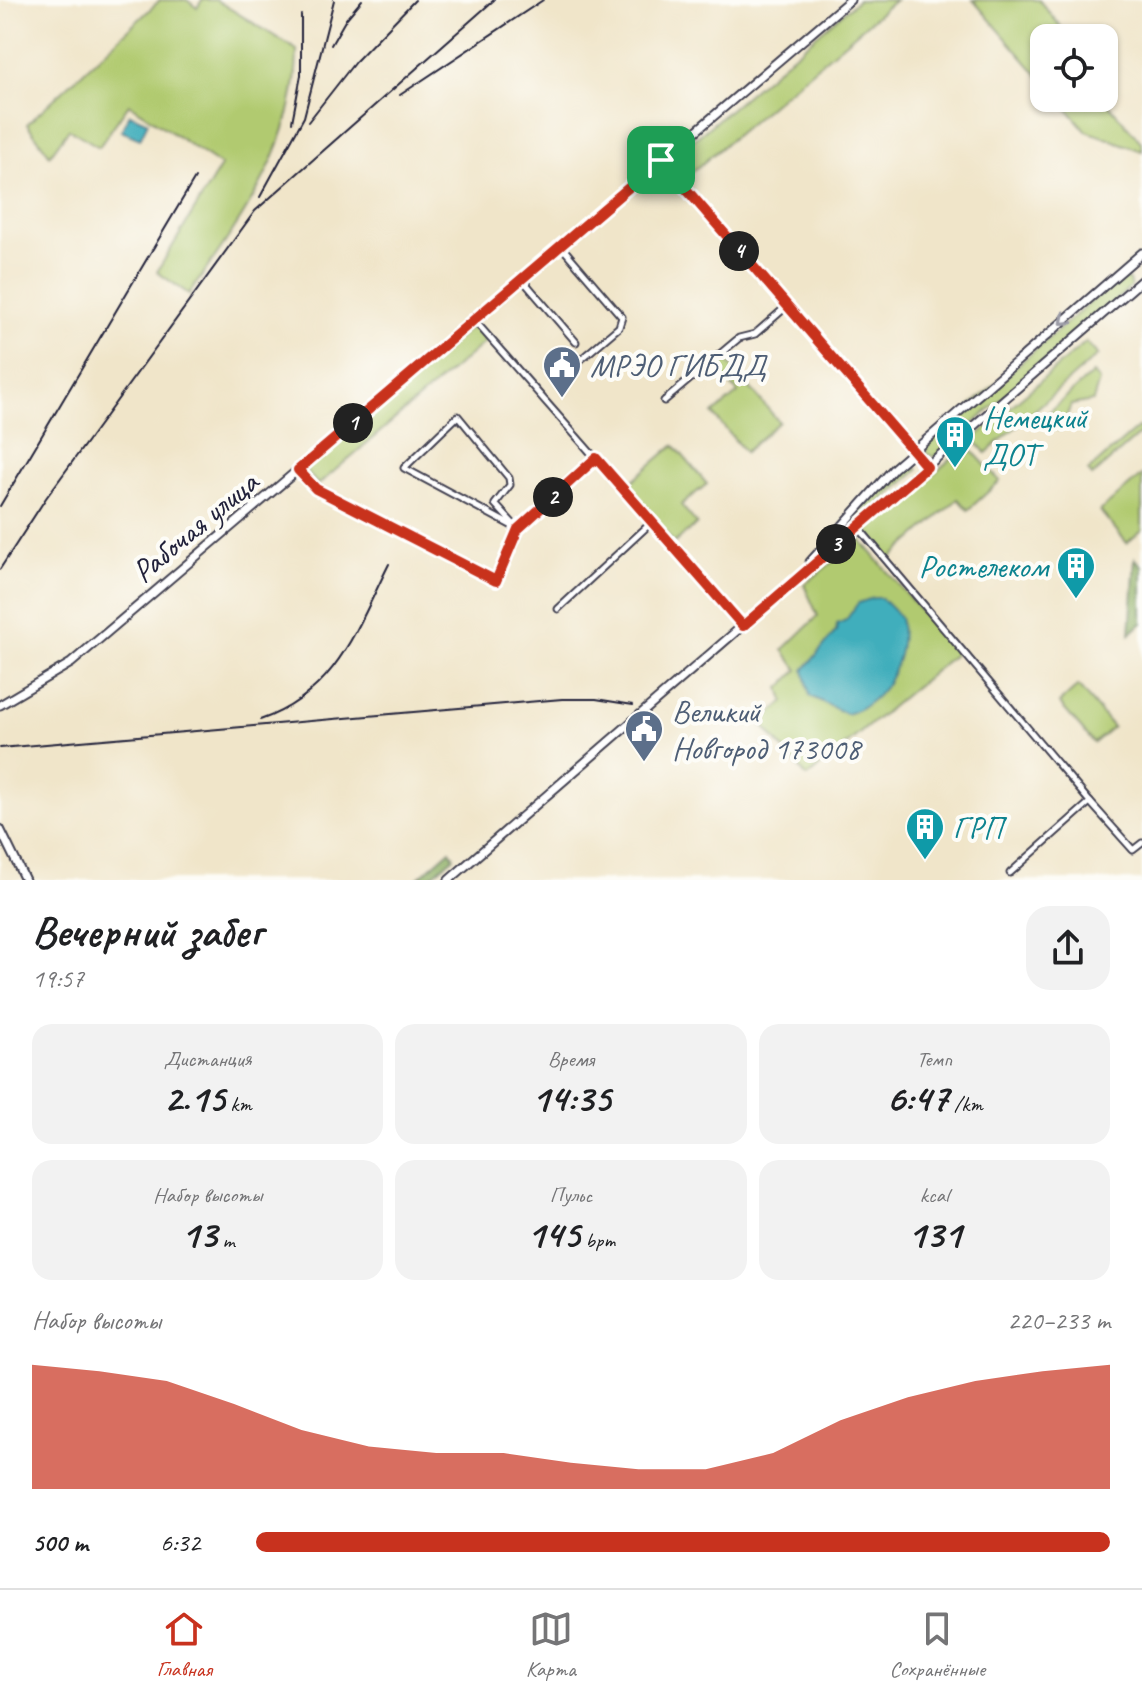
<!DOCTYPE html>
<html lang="ru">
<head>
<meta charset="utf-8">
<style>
  :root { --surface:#fff; --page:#f2f2f2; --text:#202124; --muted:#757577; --line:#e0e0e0; --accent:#c8321e }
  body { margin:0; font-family:Caveat,sans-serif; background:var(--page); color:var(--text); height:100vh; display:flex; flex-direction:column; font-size:30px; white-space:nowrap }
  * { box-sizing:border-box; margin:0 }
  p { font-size:26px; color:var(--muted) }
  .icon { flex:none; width:44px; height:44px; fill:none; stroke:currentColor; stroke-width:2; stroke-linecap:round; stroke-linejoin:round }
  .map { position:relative; height:880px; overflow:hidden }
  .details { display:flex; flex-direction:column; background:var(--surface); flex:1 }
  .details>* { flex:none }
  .tools { position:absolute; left:1030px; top:24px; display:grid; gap:16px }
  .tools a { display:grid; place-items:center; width:88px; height:88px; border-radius:16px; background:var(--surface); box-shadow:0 2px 6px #0004; font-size:40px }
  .pin { position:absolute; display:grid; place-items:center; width:68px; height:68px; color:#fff; margin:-34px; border-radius:16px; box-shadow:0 4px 12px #0006 }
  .km { position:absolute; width:40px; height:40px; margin:-20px; border-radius:50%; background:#222; color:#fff; font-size:22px; line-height:40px; text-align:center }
  .round { display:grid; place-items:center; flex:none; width:84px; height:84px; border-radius:24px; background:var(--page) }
  .summary { display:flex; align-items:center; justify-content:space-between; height:136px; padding:0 32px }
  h1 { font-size:44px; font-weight:700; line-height:60px }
  .figures { display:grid; grid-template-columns:repeat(3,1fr); gap:12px; height:136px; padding:8px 32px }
  .figures div { display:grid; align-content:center; border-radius:20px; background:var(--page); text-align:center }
  .figures b { font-size:40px; font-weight:700 }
  .figures small { font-size:22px; font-weight:400 }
  .figures p { font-size:22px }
  .chart { height:224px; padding:16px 32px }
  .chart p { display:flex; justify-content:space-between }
  .chart svg { width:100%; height:144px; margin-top:8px; fill:var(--accent); opacity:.7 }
  ul { padding:0 32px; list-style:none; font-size:26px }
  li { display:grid; grid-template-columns:128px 96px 1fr; align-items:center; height:60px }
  li i { height:20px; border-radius:10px; background:var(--accent) }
  .tab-bar { display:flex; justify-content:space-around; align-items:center; height:112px; border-top:2px solid var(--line); background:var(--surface); font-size:22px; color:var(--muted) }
  .tab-bar a { display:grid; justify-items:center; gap:4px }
  .tab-bar .active { color:var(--accent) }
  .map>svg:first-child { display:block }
  .green { fill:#b1ca70; stroke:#6a7656; stroke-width:2 }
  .forest { fill:#8cae62; stroke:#57684e; stroke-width:2 }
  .water { fill:#3faebc; stroke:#30687c; stroke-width:2 }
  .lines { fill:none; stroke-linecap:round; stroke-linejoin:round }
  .street-casing { stroke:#413f50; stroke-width:9 }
  .secondary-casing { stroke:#413f50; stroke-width:11 }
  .primary-casing { stroke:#413f50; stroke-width:11 }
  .street { stroke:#fff; stroke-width:5 }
  .secondary { stroke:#fff; stroke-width:7 }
  .primary { stroke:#fff; stroke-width:7 }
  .rail { stroke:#22223b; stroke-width:2 }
  .oneway { stroke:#9c9ca7 }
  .route-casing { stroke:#fff; stroke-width:16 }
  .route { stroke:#c8321e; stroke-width:10 }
  .labels { text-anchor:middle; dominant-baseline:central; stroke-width:8; stroke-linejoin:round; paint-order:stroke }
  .service-label { font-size:32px; fill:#4e5e75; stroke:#fdfcf7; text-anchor:start }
  .culture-label { font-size:32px; fill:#0d838f; stroke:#fdfcf7; text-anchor:start }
  .street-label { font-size:32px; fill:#22223b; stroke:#fdfcf7 }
</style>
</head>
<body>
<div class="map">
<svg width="1142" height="880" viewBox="0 0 1142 880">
  <rect width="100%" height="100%" fill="#fdfcf7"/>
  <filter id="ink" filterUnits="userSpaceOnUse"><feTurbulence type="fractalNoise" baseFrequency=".0125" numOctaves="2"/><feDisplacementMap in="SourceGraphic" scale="16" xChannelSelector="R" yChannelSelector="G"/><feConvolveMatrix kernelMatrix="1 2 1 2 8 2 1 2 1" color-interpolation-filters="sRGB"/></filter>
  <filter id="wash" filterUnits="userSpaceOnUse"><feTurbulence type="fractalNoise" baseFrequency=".006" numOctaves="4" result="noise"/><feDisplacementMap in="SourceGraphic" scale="32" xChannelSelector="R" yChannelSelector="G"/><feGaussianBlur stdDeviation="1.8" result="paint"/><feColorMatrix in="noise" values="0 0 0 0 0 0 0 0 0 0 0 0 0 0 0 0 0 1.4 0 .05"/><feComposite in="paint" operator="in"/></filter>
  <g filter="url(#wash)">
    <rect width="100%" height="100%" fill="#f0e5c9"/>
    <g class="green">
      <path d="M160 0H187L197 8 202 0H216L297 50C297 145 242 219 189 294L157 272 221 166 129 104 99 147 69 129 50 155 27 124Z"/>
      <polygon points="858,0 895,0 691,173 676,155"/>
      <polygon points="973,0 1039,0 1070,38 1044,38 1044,82"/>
      <polygon points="1058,98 1103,98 1142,143 1142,151 1086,131"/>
      <polygon points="1121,276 1129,280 1131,287 935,457 926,454 925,445"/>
      <polygon points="472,326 486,341 318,485 305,470"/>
      <polygon points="1086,342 1098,355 986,453 973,439"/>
      <polygon points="725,358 779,422 745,452 713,414 738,393 715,366"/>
      <polygon points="1093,373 1099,381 1093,401 1071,405 1061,430 1045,428 1039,421"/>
      <polygon points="1139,427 1142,432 1092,476 1088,471"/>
      <polygon points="674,445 707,484 681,505 697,524 674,543 626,486"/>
      <polygon points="967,445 1000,481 968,510 958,499 890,559 867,531"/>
      <polygon points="907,462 913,462 918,470 828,548"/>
      <polygon points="1142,475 1142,530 1127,543 1100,511"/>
      <polygon points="860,539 956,653 807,777 761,723 784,701 780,688 798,670 783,650 818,616 804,585"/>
      <polygon points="1078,686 1113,727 1094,743 1059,703"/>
    </g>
    <g class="forest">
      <polygon points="1135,558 1142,566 1142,623 1130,634"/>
      <polygon points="450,850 454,857 427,880 416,880"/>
    </g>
    <g class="water">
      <polygon points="130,114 148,122 140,139 121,131"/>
      <path d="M873 598H881L900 617C908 656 886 703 846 714L810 696 804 670 836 631 837 624 846 620 858 603Z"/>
    </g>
  </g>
  <g filter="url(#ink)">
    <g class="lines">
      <g class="street-casing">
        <g id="street">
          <polyline points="661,160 914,451"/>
          <polyline points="561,246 622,317 619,327 579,361"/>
          <polyline points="522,279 576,342"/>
          <polyline points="474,320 743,626"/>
          <polyline points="664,401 739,338 755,334 787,306"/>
          <polygon points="458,416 509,478 510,485 495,504 518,529 404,468"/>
          <polyline points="298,470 316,489 496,581 518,529 596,458"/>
          <polyline points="858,527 1090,802 1010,873"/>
          <polyline points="558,609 652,522"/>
          <polyline points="1090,802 1133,850 1142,843"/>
        </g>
      </g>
      <g class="secondary-casing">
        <polyline id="secondary" points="0,705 71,663 850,0"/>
      </g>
      <g class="primary-casing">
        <g id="primary">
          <polyline points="810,562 894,468 1142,253"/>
          <polyline points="0,829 25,880"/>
          <polyline points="449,880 1142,280"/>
        </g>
      </g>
      <use href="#street" class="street"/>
      <use href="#secondary" class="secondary"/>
      <use href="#primary" class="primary"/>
      <g class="rail">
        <polyline points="331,45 346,19 362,0"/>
        <polyline points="400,95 543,0"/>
        <polyline points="292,122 301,75 301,15"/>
        <polyline points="308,122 355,62 415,0"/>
        <polyline points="260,197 304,117 334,0"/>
        <polyline points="0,506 195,178"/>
        <polyline points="0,569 46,498 255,211 494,0"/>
        <path d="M260 720C336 693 356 630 389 564"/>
        <polyline points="0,748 562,699 596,699 633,705"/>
      </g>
    </g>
    <defs><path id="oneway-chevron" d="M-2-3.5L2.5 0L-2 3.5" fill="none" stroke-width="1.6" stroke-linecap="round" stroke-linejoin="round" transform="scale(2)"/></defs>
    <use class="oneway" href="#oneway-chevron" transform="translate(1065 320) rotate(139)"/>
  </g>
  <g class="lines" filter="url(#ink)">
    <g class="route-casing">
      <polygon id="route" points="661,160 927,467 743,626 596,458 518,529 496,581 316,489 298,470"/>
    </g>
    <use href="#route" class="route"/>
  </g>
  <defs>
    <g id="civic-pin" transform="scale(2)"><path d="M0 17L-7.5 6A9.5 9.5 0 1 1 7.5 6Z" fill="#5c6f8a" stroke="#fdfcf7"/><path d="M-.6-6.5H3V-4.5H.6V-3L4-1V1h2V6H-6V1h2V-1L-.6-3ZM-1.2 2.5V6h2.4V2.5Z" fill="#fff"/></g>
    <g id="building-pin" transform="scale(2)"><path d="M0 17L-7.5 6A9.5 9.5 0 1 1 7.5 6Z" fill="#0f9aa8" stroke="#fdfcf7"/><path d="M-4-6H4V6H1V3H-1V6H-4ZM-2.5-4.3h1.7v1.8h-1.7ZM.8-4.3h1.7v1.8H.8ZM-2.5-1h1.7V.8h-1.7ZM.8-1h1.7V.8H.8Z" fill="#fff"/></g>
  </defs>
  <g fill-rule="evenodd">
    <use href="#civic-pin" x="562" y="365"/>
    <use href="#building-pin" x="955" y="435"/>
    <use href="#building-pin" x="1076" y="566"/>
    <use href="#civic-pin" x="644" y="729"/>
    <use href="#building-pin" x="925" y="827"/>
  </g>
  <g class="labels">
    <g class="service-label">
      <text x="590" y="365">МРЭО ГИБДД</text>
      <text x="672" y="711">Великий<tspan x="672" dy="37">Новгород 173008</tspan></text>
    </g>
    <g class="culture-label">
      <text x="983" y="417">Немецкий<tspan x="983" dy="37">ДОТ</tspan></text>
      <text x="1048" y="566" text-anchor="end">Ростелеком</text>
      <text x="953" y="827">ГРП</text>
    </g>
    <g class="street-label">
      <text transform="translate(195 527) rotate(-40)">Рабочая улица</text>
    </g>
  </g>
</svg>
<div class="tools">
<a><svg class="icon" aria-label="locate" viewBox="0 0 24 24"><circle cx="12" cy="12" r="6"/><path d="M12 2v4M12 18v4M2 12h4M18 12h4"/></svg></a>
</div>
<div class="pin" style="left:661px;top:160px;background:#1e9e55"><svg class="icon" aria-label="arrive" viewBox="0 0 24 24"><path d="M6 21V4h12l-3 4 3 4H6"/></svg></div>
<b class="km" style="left:353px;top:423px">1</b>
<b class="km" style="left:553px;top:497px">2</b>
<b class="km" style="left:836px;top:544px">3</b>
<b class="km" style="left:739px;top:251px">4</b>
</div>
<section class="details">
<div class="summary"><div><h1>Вечерний забег</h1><p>19:57</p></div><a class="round"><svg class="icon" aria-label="share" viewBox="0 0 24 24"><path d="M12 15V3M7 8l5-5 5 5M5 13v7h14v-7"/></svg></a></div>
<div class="figures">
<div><p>Дистанция</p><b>2.15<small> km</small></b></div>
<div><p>Время</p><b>14:35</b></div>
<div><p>Темп</p><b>6:47<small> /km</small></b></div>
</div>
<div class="figures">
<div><p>Набор высоты</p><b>13<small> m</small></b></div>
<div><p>Пульс</p><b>145<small> bpm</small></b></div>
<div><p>kcal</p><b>131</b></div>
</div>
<div class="chart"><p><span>Набор высоты</span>220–233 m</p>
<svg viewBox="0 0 160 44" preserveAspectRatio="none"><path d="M0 44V6L10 8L20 11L30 18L40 26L50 31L60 33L70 33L80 36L90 38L100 38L110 33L120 23L130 16L140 11L150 8L160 6V44z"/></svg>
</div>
<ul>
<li><b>500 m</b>6:32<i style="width:100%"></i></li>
</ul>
</section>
<nav class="tab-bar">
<a class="active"><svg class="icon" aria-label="home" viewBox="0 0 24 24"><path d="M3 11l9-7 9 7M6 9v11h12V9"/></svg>Главная</a>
<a><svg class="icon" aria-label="map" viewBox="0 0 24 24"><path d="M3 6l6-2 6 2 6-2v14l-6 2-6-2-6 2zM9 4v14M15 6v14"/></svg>Карта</a>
<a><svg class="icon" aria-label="saved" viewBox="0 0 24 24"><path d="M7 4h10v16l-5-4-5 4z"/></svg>Сохранённые</a>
</nav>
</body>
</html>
